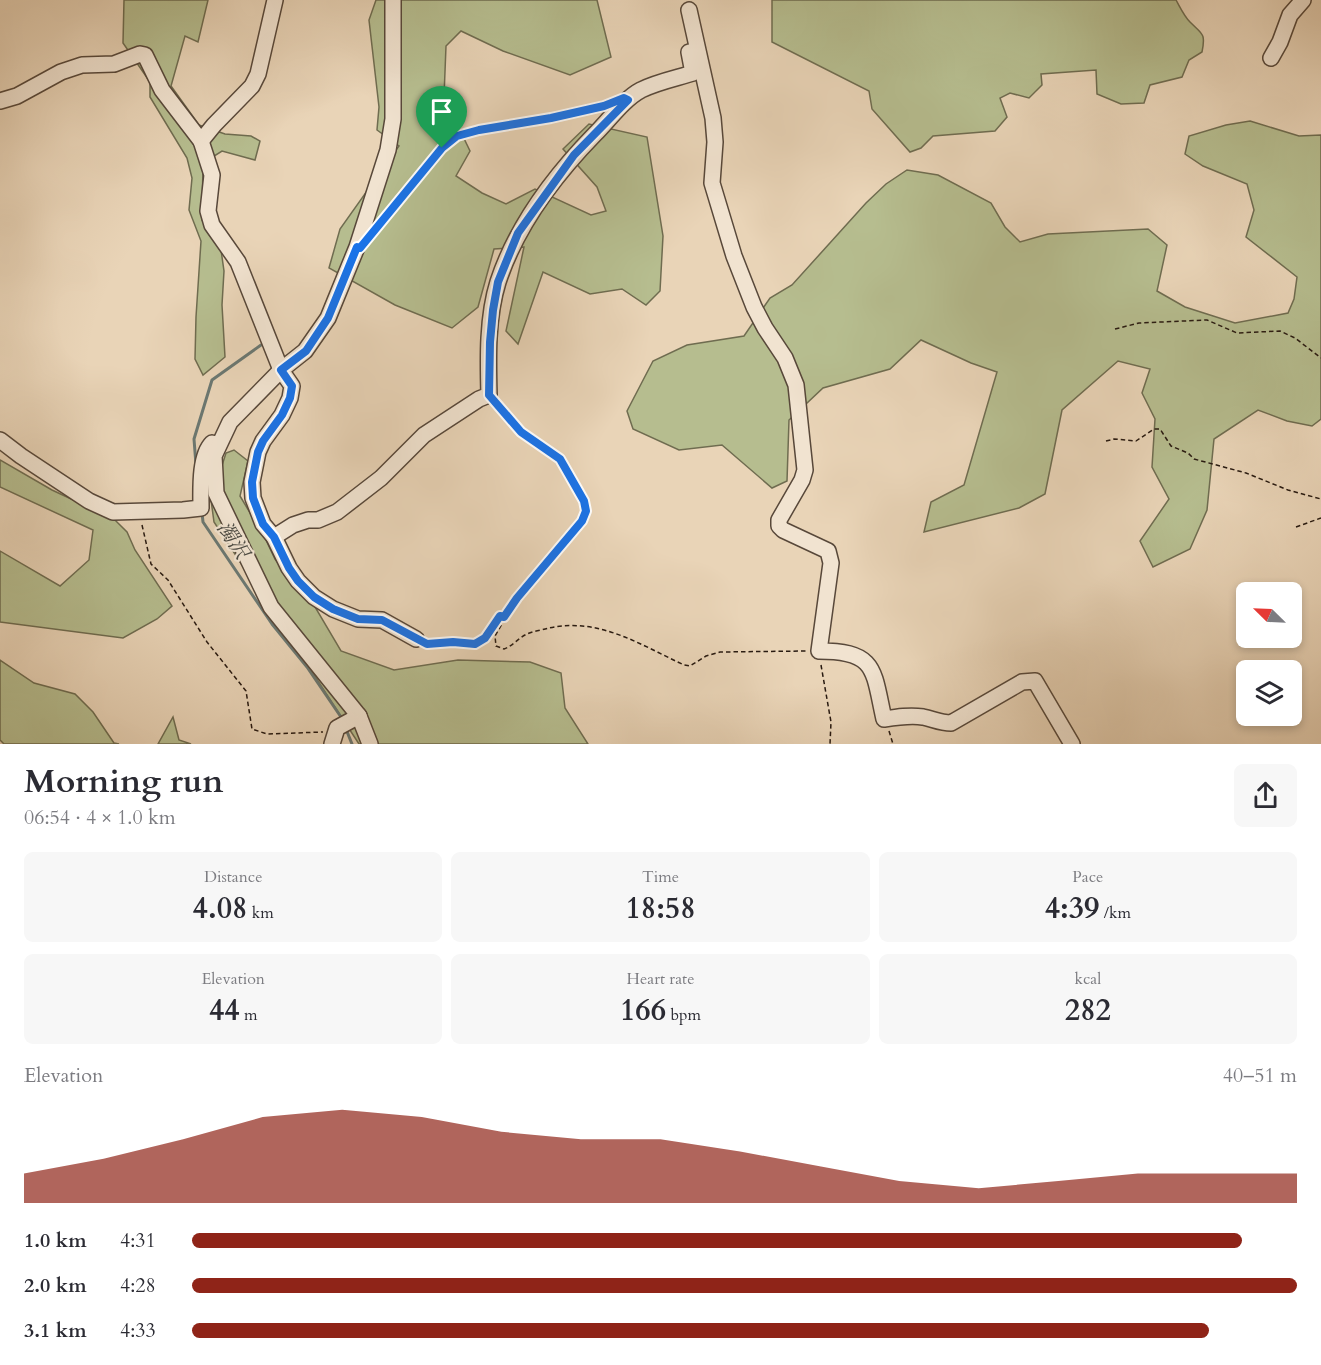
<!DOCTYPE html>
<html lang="en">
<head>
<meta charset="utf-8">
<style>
  :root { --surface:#fff; --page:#f7f7f7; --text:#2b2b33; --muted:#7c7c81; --accent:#8f2418 }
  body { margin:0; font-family:Cardo,"Noto Serif JP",serif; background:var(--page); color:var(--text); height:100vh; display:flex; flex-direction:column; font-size:22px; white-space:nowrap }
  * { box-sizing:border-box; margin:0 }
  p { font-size:20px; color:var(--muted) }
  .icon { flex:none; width:33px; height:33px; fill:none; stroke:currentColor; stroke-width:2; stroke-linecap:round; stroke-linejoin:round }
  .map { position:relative; height:744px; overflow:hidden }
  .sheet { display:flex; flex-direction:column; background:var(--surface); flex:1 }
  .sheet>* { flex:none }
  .needle { width:39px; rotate:294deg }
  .tools { position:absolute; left:1236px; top:582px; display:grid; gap:12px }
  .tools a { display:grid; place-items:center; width:66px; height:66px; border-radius:9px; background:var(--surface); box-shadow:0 3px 9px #0003; font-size:30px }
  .pin { position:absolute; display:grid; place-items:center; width:51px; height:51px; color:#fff; margin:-62px -26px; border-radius:50% 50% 50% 0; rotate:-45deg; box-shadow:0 0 6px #0007 }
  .pin .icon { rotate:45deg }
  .round { display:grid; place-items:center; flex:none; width:63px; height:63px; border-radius:9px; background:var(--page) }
  .summary { display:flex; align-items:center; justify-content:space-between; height:102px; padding:0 24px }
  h1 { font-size:33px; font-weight:600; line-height:45px }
  .metrics { display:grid; grid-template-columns:repeat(3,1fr); gap:9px; height:102px; padding:6px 24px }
  .metrics div { display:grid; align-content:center; border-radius:9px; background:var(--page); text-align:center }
  .metrics b { font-size:30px; font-weight:600 }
  .metrics small { font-size:16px; font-weight:400 }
  .metrics p { font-size:16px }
  .chart { height:168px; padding:12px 24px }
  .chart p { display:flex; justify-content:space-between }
  .chart svg { width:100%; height:108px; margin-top:6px; fill:var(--accent); opacity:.7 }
  ul { padding:0 24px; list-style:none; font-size:20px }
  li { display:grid; grid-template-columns:96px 72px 1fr; align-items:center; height:45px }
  li i { height:15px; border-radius:8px; background:var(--accent) }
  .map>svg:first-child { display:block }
  .green { fill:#b6bd8f; stroke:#6f6c50; stroke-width:1.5 }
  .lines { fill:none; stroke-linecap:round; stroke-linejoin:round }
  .stream { stroke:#6b7872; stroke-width:3 }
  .minor-casing { stroke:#58483a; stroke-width:18 }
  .path { stroke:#281a11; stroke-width:1.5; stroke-dasharray:4.5 3; stroke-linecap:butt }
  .minor { stroke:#f1e3d0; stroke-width:15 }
  .route-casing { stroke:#fff; stroke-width:12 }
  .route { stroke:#1a73e8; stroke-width:8 }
  .labels { text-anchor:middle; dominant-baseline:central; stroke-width:4.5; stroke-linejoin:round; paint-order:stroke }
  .water-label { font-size:20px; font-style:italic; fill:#4a4942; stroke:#f1e3d0 }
</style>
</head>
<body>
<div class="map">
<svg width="1321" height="744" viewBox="0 0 1321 744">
  <rect width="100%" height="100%" fill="#e9d4b7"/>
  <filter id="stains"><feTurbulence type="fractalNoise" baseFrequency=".00333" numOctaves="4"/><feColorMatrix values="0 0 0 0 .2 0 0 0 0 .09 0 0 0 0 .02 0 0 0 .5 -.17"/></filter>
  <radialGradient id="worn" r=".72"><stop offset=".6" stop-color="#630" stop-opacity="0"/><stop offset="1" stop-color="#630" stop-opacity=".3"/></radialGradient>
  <g class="green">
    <polygon points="124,0 208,0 198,42 185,36 171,86 199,125 225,134 251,136 260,141 255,160 222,151 203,163 202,220 221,250 224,271 222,305 225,357 203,375 195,359 196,317 201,241 189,210 192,178 187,158 150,97 150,82 123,43"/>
    <polygon points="376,0 597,0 611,57 570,75 503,51 461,31 446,46 444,97 470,151 456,176 482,193 506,204 535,189 591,215 606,211 597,187 563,149 589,124 647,137 663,236 660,291 646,305 622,289 590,294 543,272 518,344 506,331 524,247 494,249 478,307 452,328 395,305 329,268 340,229 399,146 377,130 379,107 369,20"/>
    <path d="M772 0H1176C1180 7 1184 16 1190 22 1202 34 1206 33 1202 52L1189 60 1182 77 1150 85 1144 103 1121 104 1097 94 1096 70 1041 74 1042 85 1029 98 1010 93 1000 98 1007 117 995 131 933 136 921 148 910 152 872 109 869 91 772 42Z"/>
    <polygon points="1250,121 1299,136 1321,135 1321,419 1312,426 1287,421 1258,410 1214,439 1207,510 1190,549 1153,567 1140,541 1169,499 1152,467 1155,419 1142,393 1150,369 1118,361 1062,410 1045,494 1019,508 924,532 931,502 964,485 997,372 971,363 921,340 890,369 823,388 789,420 787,481 772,488 722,445 679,450 633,429 627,411 653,361 687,345 744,336 770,298 792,285 866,203 886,184 907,170 938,175 991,203 1005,227 1020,242 1048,234 1148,229 1167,245 1157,291 1185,307 1235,323 1288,313 1294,299 1297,277 1246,237 1254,210 1247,184 1203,166 1185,154 1189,136 1226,125"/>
    <polygon points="234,450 248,461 240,496 265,538 275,559 294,583 308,595 341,651 394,670 458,660 530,662 561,673 565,708 588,744 359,744 214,522 211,500 226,453"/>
    <polygon points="0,460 52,490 114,519 127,532 135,550 172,606 157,619 123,638 0,622 0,551 60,586 89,560 93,530 0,487"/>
    <polygon points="0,660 34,683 75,694 93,712 114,743 119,744 4,744 0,740"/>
    <polygon points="173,717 179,740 191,744 158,744"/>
  </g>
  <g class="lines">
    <g class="stream">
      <polyline points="196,465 194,439 212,380 261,345"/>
      <polyline points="202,513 203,522 272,624 307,667 343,720"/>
      <polyline points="346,729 352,744"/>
    </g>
    <g class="minor-casing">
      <g id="minor">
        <path d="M689 10 713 118 715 142 712 183 734 256 754 307 765 328 785 358 796 385 805 470 802 480 779 520V526L783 530 828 551 831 563 819 651C877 651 873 670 884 719 897 717 910 715 923 717 933 719 940 723 951 723L1022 682 1035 681 1072 744"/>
        <polyline points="1271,58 1280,42 1290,15 1303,0"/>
        <polyline points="0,101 17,96 61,72 82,65 114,64 140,54 145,55 162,90 201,141 212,175 208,211 212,225 238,262 281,370 292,386 290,398 282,415 263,441 258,452 252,482 253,498 263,524 274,537 289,568 298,581 314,597 333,609 358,619 382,620 416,639"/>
        <polyline points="201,141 214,125 252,86 258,74 275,0"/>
        <path d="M0 440 21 456 89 501 113 512 183 510 201 508C201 491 199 456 212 443"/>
        <path d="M274 537 293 525 308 520H318L337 512 381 478 424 435 479 399 489 395C488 359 487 317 498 282 516 227 555 175 595 134 609 120 624 99 641 90 657 82 677 78 693 73L689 52"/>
        <polyline points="332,744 337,728 359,716"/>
        <polyline points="370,744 359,716 271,607 216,493 214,456 230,422 281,370 305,351 328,318 357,247 388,150 393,119 393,0"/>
      </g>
    </g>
    <g class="path">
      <polyline points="378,226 442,148 457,136 479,130 551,118 602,106"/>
      <polyline points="1115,329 1139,323 1207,320 1237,333 1280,331 1295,338 1321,358"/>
      <path d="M497 405 521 431 560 459 584 500 586 511 582 521 517 598 495 636 496 646 504 649C513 646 518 638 527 634 533 631 542 630 549 628 599 617 641 645 684 665L690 666 706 656 720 652 807 651"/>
      <polyline points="1106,441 1114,439 1136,441 1154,429 1160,429 1171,446 1188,453 1194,459 1246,473 1288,490 1321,499"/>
      <polyline points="142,525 151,564 168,580 207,642 246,691 252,729 267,734 323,732"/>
      <polyline points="1296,527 1321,518"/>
      <polyline points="429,644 453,642 475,644 485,638 499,616 503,617"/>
      <polyline points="821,665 831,722 830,744"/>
      <polyline points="889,731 893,744"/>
    </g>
    <use href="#minor" class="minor"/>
  </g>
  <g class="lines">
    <g class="route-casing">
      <polygon id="route" points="624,98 628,100 574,155 518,233 498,282 493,310 490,342 489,395 521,432 560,459 584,501 586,511 582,521 517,598 504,617 500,616 485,638 475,644 453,642 427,644 382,620 358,619 333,609 314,597 298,581 289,568 274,537 263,524 253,498 252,482 258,452 263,441 282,415 290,398 292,386 281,370 306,351 328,318 357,247 360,248 442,148 457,136 479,130 551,118 604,106"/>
    </g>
    <use href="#route" class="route"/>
  </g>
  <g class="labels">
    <g class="water-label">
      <text transform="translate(233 540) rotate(56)">濁沢</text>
    </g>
  </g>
  <rect width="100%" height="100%" filter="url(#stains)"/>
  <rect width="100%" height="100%" fill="url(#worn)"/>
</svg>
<div class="tools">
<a><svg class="needle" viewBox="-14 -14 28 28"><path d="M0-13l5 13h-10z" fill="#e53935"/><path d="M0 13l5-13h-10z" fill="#7c7c81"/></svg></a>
<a><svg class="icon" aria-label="layers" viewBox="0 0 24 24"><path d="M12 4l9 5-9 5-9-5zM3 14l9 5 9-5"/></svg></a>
</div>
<div class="pin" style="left:442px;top:148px;background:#1e9e55"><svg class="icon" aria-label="arrive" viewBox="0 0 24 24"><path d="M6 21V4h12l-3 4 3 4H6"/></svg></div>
</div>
<section class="sheet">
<div class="summary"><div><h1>Morning run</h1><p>06:54 · 4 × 1.0 km</p></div><a class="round"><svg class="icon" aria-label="share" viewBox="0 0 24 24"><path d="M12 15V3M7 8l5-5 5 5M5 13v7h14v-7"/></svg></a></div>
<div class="metrics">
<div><p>Distance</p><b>4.08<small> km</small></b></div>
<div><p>Time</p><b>18:58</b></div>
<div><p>Pace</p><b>4:39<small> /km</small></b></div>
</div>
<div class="metrics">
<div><p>Elevation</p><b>44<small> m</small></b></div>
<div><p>Heart rate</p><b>166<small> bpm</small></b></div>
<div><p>kcal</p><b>282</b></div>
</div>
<div class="chart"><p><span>Elevation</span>40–51 m</p>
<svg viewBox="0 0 160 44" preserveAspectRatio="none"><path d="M0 44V32L10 26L20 18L30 9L40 6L50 9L60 15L70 18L80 18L90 23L100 29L110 35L120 38L130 35L140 32L150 32L160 32V44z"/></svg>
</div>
<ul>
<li><b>1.0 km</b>4:31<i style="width:95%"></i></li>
<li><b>2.0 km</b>4:28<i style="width:100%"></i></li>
<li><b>3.1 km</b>4:33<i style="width:92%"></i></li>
</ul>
</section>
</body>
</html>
